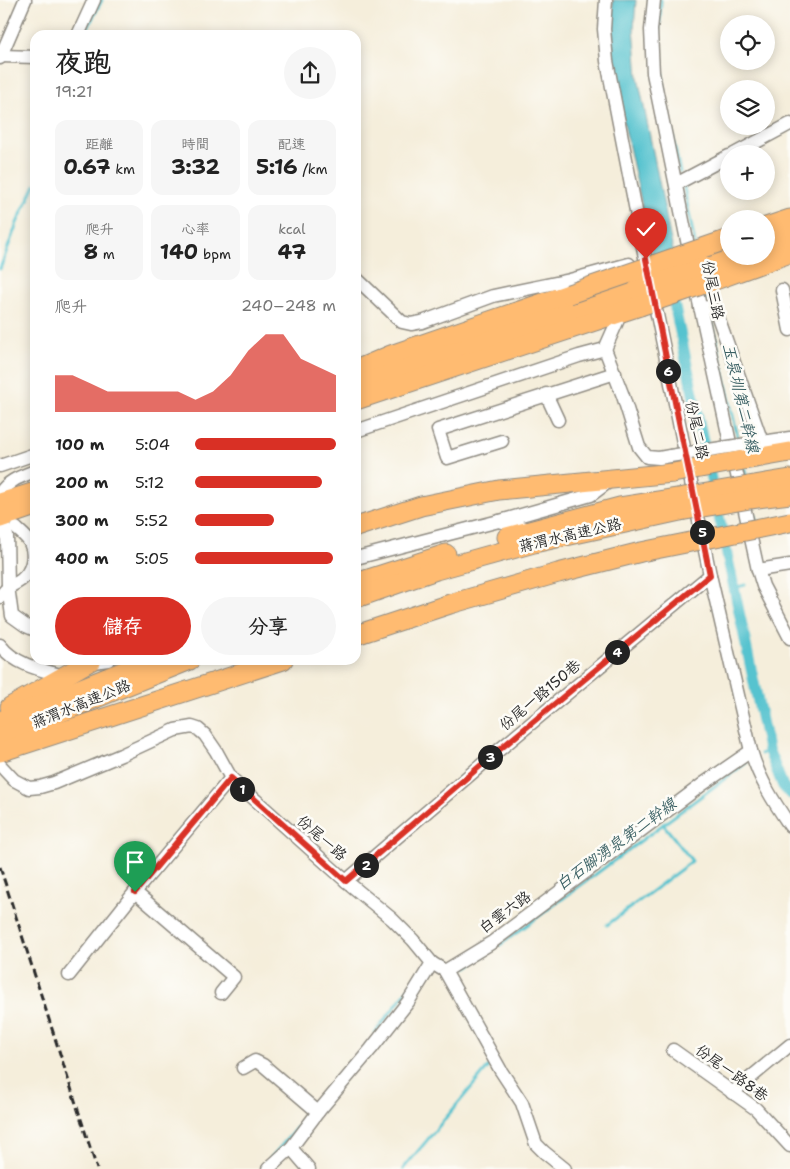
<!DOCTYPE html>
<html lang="zh-TW">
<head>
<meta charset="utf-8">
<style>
  :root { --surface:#fff; --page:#f6f6f6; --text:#222; --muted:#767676; --accent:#d93025 }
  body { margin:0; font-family:"Shantell Sans","LXGW WenKai TC",sans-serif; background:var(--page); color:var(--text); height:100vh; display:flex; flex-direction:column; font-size:19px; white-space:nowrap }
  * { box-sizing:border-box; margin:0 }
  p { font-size:16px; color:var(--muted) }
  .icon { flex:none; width:28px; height:28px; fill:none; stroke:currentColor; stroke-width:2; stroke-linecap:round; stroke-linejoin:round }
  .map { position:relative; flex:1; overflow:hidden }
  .sheet { position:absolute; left:30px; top:30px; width:331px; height:635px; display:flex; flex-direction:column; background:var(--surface); border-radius:15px; box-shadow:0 2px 12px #0003 }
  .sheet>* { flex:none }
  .controls { position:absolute; left:720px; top:15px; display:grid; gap:10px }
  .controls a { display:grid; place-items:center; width:55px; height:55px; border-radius:50%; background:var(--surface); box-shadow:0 2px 12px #0003; font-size:25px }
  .pin { position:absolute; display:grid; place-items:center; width:42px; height:42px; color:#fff; margin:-51px -21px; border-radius:50% 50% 50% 0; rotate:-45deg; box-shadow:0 0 5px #0007 }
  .pin .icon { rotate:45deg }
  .km { position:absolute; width:25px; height:25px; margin:-12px; border-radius:50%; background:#222; color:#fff; font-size:14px; line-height:25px; text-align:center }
  .round { display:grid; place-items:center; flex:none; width:52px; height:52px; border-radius:26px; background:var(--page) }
  .headline { display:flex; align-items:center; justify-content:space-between; height:85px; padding:0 25px }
  h1 { font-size:28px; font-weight:700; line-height:38px }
  .stats { display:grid; grid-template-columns:repeat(3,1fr); gap:8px; height:85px; padding:5px 25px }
  .stats div { display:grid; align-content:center; border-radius:12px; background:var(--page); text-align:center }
  .stats b { font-size:21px; font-weight:700 }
  .stats small { font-size:14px; font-weight:400 }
  .stats p { font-size:14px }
  .chart { height:140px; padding:10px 25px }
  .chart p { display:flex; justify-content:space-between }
  .chart svg { width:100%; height:90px; margin-top:5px; fill:var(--accent); opacity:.7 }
  .cta { display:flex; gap:10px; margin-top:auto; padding:10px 25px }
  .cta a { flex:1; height:58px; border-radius:30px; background:var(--accent); color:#fff; font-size:20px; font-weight:700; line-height:58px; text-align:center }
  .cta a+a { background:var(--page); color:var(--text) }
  ul { padding:0 25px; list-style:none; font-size:16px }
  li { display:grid; grid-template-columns:80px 60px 1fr; align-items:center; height:38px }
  li i { height:12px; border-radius:6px; background:var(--accent) }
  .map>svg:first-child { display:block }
  .water { fill:#56c3cf; stroke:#40777d }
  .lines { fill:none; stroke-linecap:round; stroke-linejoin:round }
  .stream { stroke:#56c3cf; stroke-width:3 }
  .canal { stroke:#56c3cf; stroke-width:11 }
  .minor-casing { stroke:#908c83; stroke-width:15 }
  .highway-casing { stroke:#908c83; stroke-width:21 }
  .minor { stroke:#fff; stroke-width:12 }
  .highway { stroke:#ffbb71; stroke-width:19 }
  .rail { stroke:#2b2b2b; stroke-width:3; stroke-dasharray:8 4; stroke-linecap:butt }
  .minor-bridge-casing { stroke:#908c83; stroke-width:15; stroke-linecap:butt }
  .highway-bridge-casing { stroke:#908c83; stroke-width:21; stroke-linecap:butt }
  .minor-bridge { stroke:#fff; stroke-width:12 }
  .highway-bridge { stroke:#ffbb71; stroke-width:19 }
  .route-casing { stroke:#fff; stroke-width:10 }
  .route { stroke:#d93025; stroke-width:6 }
  .labels { text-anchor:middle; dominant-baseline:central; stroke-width:5; stroke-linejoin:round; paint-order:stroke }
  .street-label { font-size:15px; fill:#2b2b2b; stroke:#fdfcf7 }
  .water-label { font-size:16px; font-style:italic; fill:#3a6064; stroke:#fdfcf7 }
</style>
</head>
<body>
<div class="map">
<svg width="790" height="1169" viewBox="0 0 790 1169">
  <rect width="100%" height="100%" fill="#fdfcf7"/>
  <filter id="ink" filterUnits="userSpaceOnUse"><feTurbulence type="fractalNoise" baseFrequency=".02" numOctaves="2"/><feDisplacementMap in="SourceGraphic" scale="10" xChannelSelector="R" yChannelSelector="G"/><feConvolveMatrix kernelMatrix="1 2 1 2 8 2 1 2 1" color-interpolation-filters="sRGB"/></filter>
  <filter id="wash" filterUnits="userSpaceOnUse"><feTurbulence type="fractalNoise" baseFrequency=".0096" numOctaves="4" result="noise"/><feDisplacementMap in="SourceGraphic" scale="20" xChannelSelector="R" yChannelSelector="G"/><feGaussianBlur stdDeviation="1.12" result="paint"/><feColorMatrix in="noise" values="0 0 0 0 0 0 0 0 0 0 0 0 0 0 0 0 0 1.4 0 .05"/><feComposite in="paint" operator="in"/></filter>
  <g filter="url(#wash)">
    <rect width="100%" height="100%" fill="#f5eedb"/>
    <polygon class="water" points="613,0 636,0 634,28 638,77 673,251 653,256 621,110 611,60"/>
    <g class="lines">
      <g class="stream">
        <polyline points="661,0 659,37 665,103"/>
        <polyline points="86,31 102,0"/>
        <polyline points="667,109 680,172"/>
        <polyline points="684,187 695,244"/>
        <polyline points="0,269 17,223 35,185"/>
        <polyline points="705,289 707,299"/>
        <polyline points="710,312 739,443"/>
        <polyline points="744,466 747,479"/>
        <polyline points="755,515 756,523"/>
        <polyline points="734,588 745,585"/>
        <polyline points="761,754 768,749"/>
        <polyline points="607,925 692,861 663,824"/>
        <polyline points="500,945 746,763"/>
        <polyline points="437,957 448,966"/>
        <polyline points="467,967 490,951"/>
        <polyline points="375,1033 412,984"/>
        <polyline points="270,1159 309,1113"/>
        <polyline points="403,1169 491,1064 492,1065"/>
      </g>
      <polyline class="canal" points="671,289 768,749 783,786 790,794"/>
    </g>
  </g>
  <g filter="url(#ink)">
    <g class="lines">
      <g class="minor-casing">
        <g id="minor">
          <polyline points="606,0 604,29 607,61 648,273"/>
          <polyline points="654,0 651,30 653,73 691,260"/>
          <polyline points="78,35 94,0"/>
          <polyline points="1,56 35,57"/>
          <polyline points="0,58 25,0"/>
          <polyline points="734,154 790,124"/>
          <polyline points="676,184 729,156"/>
          <polyline points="356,278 402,322 411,324 422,322 493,296 570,280 629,264"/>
          <polyline points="694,279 758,570 763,586 790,638"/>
          <polyline points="782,290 790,330"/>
          <path d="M653 295 710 575 751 751C759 779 774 802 790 826"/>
          <polyline points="700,308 709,307 716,311 762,442"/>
          <polyline points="605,349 623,396 639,447 647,457 659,458 670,456"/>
          <polyline points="546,394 558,420"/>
          <polyline points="356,431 579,356 605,349 621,313"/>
          <polyline points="502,441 447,458 438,430 615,373"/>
          <polyline points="741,445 790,438"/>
          <polyline points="0,466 35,454"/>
          <path d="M0 493C9 480 20 477 35 471"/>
          <polyline points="0,511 7,536 8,586 12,616 26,626 35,630"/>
          <polyline points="500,521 591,495 611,480"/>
          <polyline points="356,558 499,521 532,530"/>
          <polyline points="758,570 790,565"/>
          <path d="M0 597C9 584 10 588 21 580 32 572 36 555 30 543 27 537 21 533 16 528"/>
          <path d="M0 645C15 665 41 670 64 676"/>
          <polyline points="86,663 108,660"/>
          <polyline points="0,765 14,780 29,788 40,787 54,783 121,755 175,730 192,727 198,729 205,735 216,751 231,778 346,881 392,919 413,940 432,963 445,971 501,1071 522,1103 536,1144 544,1152 565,1169"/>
          <polyline points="346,881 493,755 710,575"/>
          <polyline points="135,892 234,977 221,993"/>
          <polyline points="445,971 491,943 703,784 751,751"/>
          <polyline points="69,975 135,892 231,778"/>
          <polyline points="673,1050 756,1109 790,1146"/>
          <polyline points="243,1068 255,1061 263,1065 318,1112"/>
          <polyline points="732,1093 790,1045"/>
          <polyline points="291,1148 309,1169"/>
          <polyline points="268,1169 291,1148 318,1112 371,1049 408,1002 432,963"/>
        </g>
      </g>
      <g class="highway-casing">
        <g id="highway">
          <polyline points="766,227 790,219"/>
          <polyline points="766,245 790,236"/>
          <polyline points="704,267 733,256"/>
          <polyline points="707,283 790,253"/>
          <polyline points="356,370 391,355 569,294"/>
          <polyline points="356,386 637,290"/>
          <polyline points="356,400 640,306"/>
          <polyline points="744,460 790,452"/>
          <polyline points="748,486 790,479"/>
          <polyline points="750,499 790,494"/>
          <polyline points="0,503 35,492"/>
          <polyline points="0,518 35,506"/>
          <polyline points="356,527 421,506 499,490 673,473"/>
          <polyline points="507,537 620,507 678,498"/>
          <polyline points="356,583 446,554"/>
          <polyline points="356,598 436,570 534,543 680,511"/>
          <polyline points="356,635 450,604 558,573"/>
          <polyline points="10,707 92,660"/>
          <polyline points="0,721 151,660"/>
          <polyline points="0,737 190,660"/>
          <polyline points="0,752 283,660"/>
        </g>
      </g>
      <use href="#minor" class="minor"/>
      <use href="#highway" class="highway"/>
      <polyline class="rail" points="0,867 97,1169"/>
      <g class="minor-bridge-casing">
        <polyline id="minor-bridge" points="670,456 741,445"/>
      </g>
      <g class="highway-bridge-casing">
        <g id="highway-bridge">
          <polyline points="637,290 704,267"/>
          <polyline points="569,294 729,239"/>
          <polyline points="640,306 707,283"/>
          <polyline points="673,473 744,460"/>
          <polyline points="678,498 748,486"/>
          <polyline points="680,511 750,499"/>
          <polyline points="558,573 641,552 790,522"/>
        </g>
      </g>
      <use href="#minor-bridge" class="minor-bridge"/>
      <use href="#highway-bridge" class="highway-bridge"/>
    </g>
  </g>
  <g class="lines" filter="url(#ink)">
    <g class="route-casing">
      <polyline id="route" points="135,892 231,778 346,881 493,755 710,575 646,259"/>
    </g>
    <use href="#route" class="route"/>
  </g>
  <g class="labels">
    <g class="street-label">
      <text transform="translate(713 290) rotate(79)">份尾三路</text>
      <text transform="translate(697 430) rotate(78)">份尾二路</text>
      <text transform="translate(570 535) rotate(-13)">蔣渭水高速公路</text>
      <text transform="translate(540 695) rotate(-40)">份尾一路150巷</text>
      <text transform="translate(81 704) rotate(-22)">蔣渭水高速公路</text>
      <text transform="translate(322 838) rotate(41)">份尾一路</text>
      <text transform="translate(505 912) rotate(-36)">白雲六路</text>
      <text transform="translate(732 1073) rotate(36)">份尾一路8巷</text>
    </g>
    <g class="water-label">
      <text transform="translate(741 398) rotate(77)">玉泉圳第二幹線</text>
      <text transform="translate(616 844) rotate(-36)">白石腳湧泉第二幹線</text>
    </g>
  </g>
</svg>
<div class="controls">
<a><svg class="icon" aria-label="locate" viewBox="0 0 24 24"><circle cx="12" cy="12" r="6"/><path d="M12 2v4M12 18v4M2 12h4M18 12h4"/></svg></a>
<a><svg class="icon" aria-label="layers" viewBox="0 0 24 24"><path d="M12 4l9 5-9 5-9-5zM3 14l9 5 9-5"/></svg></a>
<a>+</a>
<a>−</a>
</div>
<div class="pin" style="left:135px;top:892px;background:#1e9e55"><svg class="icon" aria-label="arrive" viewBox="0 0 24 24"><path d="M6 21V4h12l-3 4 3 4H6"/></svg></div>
<div class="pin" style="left:646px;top:259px;background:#d93025"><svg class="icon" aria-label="check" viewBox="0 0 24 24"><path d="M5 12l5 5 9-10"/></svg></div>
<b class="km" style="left:242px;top:789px">1</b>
<b class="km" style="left:366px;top:865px">2</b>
<b class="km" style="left:490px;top:757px">3</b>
<b class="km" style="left:617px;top:652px">4</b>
<b class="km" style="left:702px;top:532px">5</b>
<b class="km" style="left:668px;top:371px">6</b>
<section class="sheet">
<div class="headline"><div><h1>夜跑</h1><p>19:21</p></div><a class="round"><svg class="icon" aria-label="share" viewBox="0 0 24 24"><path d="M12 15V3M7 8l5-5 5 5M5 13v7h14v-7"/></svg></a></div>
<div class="stats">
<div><p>距離</p><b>0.67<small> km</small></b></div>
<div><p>時間</p><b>3:32</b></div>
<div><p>配速</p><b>5:16<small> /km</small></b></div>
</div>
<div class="stats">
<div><p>爬升</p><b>8<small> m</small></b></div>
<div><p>心率</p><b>140<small> bpm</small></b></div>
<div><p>kcal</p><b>47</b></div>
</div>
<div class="chart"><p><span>爬升</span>240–248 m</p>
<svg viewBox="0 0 160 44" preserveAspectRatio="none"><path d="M0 44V26L10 26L20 30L30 34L40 34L50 34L60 34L70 34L80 38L90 34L100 26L110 14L120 6L130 6L140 18L150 22L160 26V44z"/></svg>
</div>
<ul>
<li><b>100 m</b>5:04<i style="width:100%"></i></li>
<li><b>200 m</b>5:12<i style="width:90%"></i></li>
<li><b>300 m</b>5:52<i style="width:56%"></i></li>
<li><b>400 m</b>5:05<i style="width:98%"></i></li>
</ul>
<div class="cta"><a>儲存</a><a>分享</a></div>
</section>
</div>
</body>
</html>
